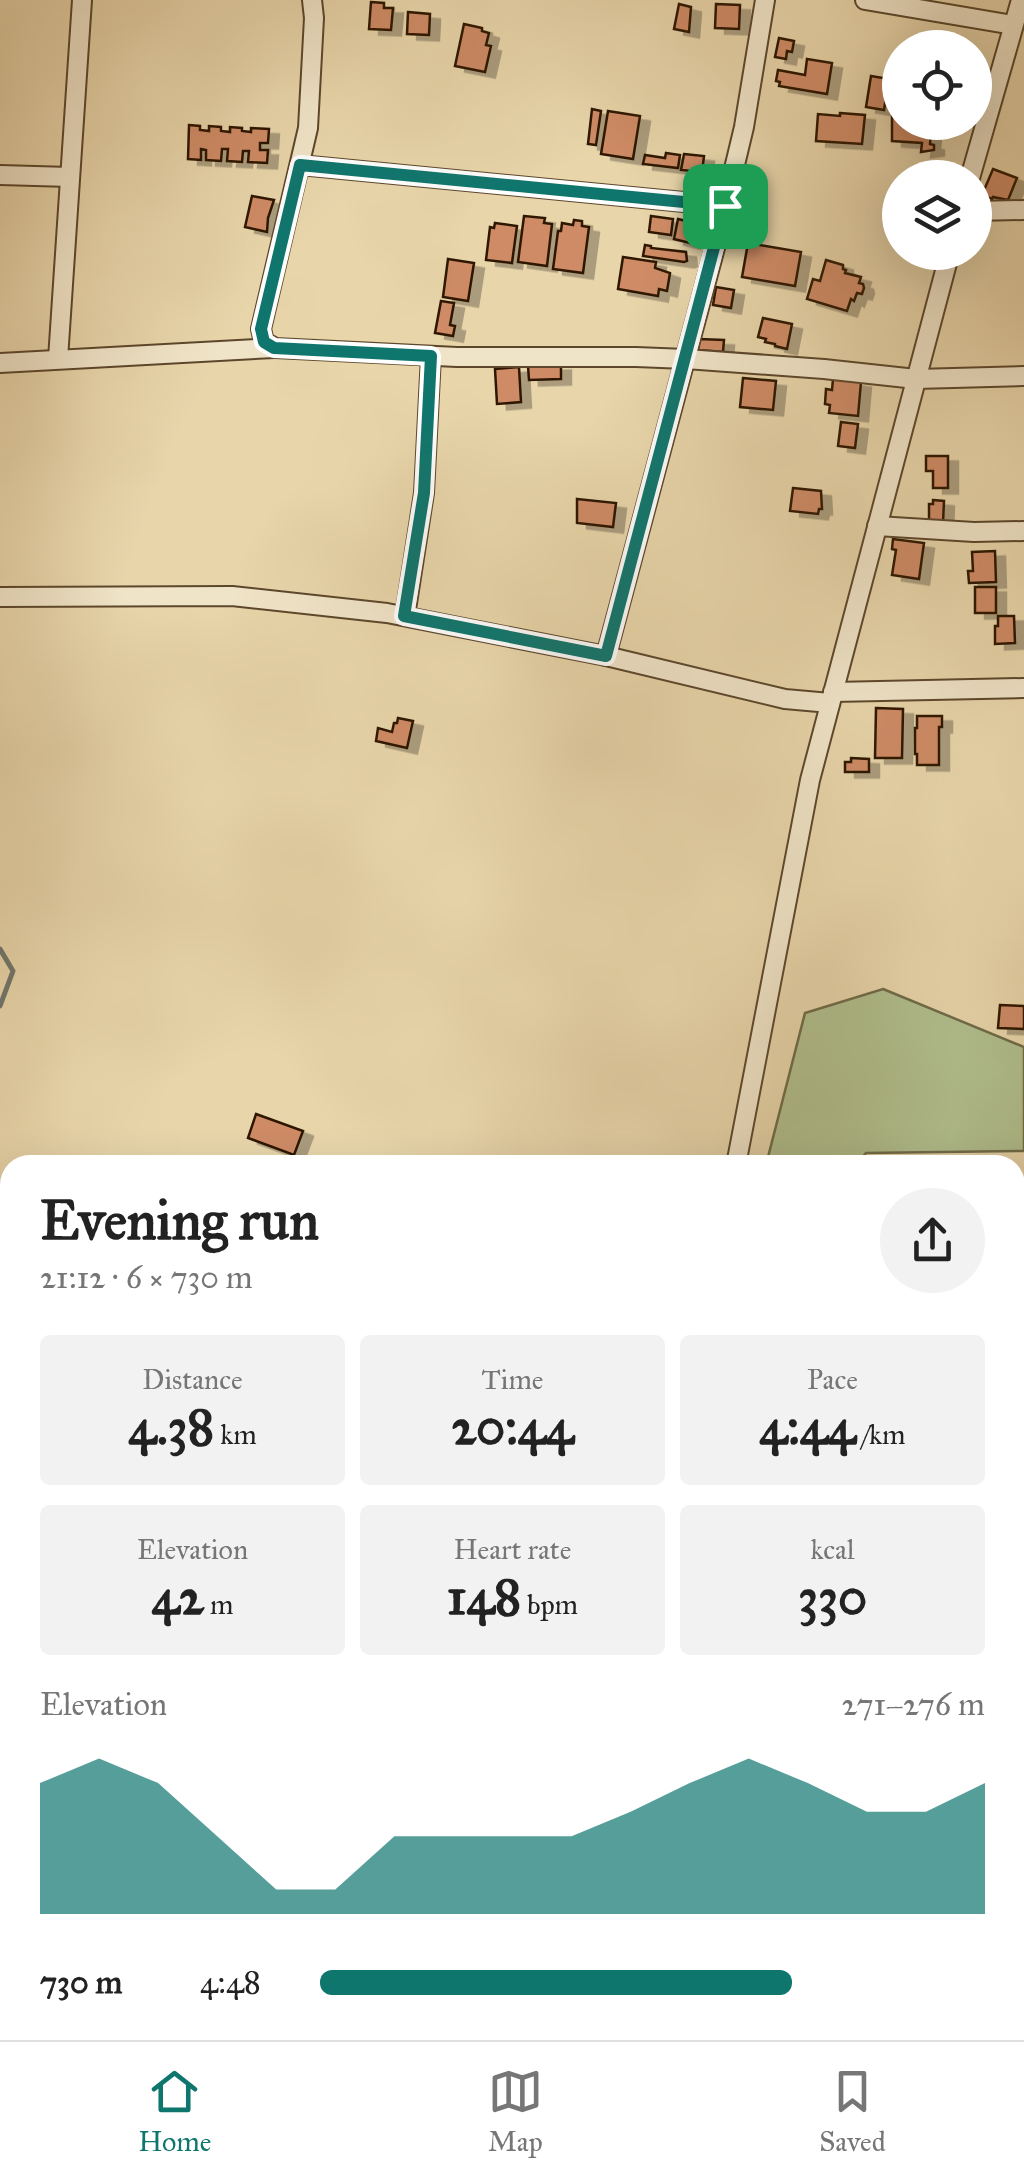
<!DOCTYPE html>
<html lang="en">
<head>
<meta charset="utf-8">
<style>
  :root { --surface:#fff; --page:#f2f2f2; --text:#222; --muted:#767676; --line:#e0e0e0; --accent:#0f766e }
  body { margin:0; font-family:"IM FELL Great Primer",serif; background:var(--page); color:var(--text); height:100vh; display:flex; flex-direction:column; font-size:38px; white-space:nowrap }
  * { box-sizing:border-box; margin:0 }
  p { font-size:32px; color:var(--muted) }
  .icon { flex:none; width:55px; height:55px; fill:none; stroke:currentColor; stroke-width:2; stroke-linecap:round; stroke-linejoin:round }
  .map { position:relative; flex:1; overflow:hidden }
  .drawer { position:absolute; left:0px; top:1155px; width:1025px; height:885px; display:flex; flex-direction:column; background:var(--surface); border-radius:30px 30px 0 0; box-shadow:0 10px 40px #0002 }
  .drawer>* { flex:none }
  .controls { position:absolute; left:882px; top:30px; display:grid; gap:20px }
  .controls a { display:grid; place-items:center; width:110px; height:110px; border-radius:50%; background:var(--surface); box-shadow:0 10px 40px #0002; font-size:50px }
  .pin { position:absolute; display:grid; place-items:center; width:85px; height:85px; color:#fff; margin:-42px; border-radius:20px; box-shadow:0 5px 15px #0006 }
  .round { display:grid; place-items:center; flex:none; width:105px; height:105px; border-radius:52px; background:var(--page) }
  .headline { display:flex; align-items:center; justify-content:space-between; height:170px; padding:0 40px }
  h1 { font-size:55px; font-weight:800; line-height:75px }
  .metrics { display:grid; grid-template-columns:repeat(3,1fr); gap:15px; height:170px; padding:10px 40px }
  .metrics div { display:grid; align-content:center; border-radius:10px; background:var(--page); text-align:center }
  .metrics b { font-size:50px; font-weight:800 }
  .metrics small { font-size:28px; font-weight:400 }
  .metrics p { font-size:28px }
  .chart { height:280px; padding:20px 40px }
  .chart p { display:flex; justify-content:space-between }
  .chart svg { width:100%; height:180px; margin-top:10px; fill:var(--accent); opacity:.7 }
  ul { padding:0 40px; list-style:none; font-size:32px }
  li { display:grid; grid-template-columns:160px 120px 1fr; align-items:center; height:75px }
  li i { height:25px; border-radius:12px; background:var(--accent) }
  .menu { display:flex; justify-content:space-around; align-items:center; height:140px; border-top:2px solid var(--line); background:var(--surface); font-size:28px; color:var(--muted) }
  .menu a { display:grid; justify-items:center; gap:5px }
  .menu .current { color:var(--accent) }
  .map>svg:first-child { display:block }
  .green { fill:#b0be8d; stroke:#6e6b48; stroke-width:2.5 }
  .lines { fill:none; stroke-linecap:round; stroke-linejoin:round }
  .stream { stroke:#71766d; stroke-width:5 }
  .river { stroke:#9eb5b5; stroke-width:28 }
  .building { fill:#ce8b66; stroke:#2d1802; stroke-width:2.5; filter:url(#shadow) }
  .minor-casing { stroke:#5c472c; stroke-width:22 }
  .minor { stroke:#f0e4c8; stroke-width:18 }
  .route-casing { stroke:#fff; stroke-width:20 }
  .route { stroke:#0f766e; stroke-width:12 }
</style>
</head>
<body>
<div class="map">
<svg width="1024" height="2040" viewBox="0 0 1024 2040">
  <defs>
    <filter id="shadow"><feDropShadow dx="10" dy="5.5" stdDeviation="0" flood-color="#0004"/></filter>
  </defs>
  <rect width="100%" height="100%" fill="#e8d5aa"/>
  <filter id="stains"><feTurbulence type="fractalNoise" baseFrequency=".002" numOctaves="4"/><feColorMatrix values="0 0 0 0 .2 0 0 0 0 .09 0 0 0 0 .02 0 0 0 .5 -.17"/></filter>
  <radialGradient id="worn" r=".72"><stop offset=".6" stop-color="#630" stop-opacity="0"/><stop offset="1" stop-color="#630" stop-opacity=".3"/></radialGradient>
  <polygon class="green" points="883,989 1024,1047 1024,1151 866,1153 856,1165 766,1165 805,1013"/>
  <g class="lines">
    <g class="stream">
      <polyline points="0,949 13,971 0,1006"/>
      <polyline points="0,1351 10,1355"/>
      <polyline points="26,2040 57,2030"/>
    </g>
    <polyline class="river" points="1015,1562 1024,1575"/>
  </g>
  <g class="building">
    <polygon points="371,2 384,3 384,8 393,8 391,30 369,29"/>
    <polygon points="679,4 691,7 689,32 674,29"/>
    <polygon points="716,4 740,5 739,29 715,28"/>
    <polygon points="408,12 430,14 429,35 407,34"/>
    <polygon points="464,24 482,28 482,31 489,33 486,45 491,46 485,72 455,66"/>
    <polygon points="779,38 794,41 792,52 787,51 786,59 775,57"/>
    <polygon points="807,59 832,63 827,94 779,86 780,82 776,81 778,70 805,75"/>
    <polygon points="871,76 889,79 884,110 866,107"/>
    <polygon points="592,109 601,111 596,145 588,144"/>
    <polygon points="608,111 640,116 633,159 601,154"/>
    <polygon points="840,113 865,115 862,144 816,141 818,114 840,116"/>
    <polygon points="892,116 900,117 900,122 932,122 930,144 934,145 934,150 921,152 922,143 892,141"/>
    <polygon points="189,125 200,126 200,130 209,131 209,126 221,127 221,131 230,132 230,127 242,128 242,131 251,132 251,128 269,129 268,143 260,143 260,150 268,150 267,163 248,162 249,151 243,151 242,162 227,161 228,149 222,149 221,161 206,160 206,150 201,149 201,160 188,159"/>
    <polygon points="666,153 680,155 678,168 643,164 645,155 665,158"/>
    <polygon points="684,154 704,156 702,172 681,170"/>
    <polygon points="993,169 1017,178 1008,200 993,197 992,199 982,195"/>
    <polygon points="252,196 274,200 268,218 267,232 245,227"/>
    <polygon points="524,216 545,218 544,223 552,224 547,266 518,262"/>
    <polygon points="651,216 673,219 671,235 649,232"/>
    <polygon points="678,219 694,223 690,243 674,239"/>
    <polygon points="574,220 582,221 582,226 589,227 583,273 553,269 558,231 561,231 562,223 573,225"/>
    <polygon points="495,223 517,226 512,263 486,260 490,227 494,228"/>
    <polygon points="748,243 801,252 795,286 742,277"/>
    <polygon points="645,245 651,246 651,248 686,252 687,261 684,262 643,256"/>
    <polygon points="623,257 656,262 655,268 670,273 667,291 659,289 658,296 618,289"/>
    <polygon points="448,259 474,263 468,301 443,297"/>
    <polygon points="826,260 843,265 843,269 846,270 845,273 861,277 859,283 863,284 864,288 862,294 857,293 854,301 851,299 847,311 807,299 813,279 820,281"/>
    <polygon points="716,287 734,290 731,308 713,305"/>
    <polygon points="441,301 454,303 450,325 455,326 453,336 435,333"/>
    <polygon points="763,318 792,324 787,349 775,346 775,344 765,342 766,339 758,337"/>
    <polygon points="699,339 724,340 723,352 698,350"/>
    <polygon points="561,365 561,379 529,380 528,366"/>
    <polygon points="519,367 521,402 497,404 495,369"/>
    <polygon points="743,378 776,381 773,410 740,407"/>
    <polygon points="833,379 861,382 858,416 829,413 830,405 825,404 826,389 832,390"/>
    <polygon points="841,422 858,424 855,448 838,446"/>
    <polygon points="926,456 948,456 948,488 933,488 933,471 926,471"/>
    <polygon points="793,488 821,491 822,509 819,509 818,514 790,511"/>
    <polygon points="577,499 616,503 613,527 577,523"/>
    <polygon points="933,500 944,501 943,523 929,523 929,504 933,504"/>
    <polygon points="893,539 924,543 919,579 892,575 896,550 892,549"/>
    <polygon points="995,551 996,582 969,583 968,571 973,571 972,552"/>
    <rect x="975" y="587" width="21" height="26"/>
    <polygon points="998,616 1014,616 1015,643 995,644 995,626 998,626"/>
    <polygon points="876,708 903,709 902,758 875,758"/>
    <polygon points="917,716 942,716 942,727 939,727 939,765 917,765 917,754 915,754 915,728 917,728"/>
    <polygon points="398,718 413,721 407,748 376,741 378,728 392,732 394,723 397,723"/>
    <polygon points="851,758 869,759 869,772 845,772 845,762 851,762"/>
    <polygon points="1000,1005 1024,1006 1024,1029 998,1028"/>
    <polygon points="256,1114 303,1131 294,1155 248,1138"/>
    <polygon points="0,1586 10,1592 9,1626 0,1621"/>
    <polygon points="1015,2009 1024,2009 1024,2034 995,2034 995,2030 1015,2030"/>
  </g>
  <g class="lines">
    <g class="minor-casing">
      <g id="minor">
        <polyline points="312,0 314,18 308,128 261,329 264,342 275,348 457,357 636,357 686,359 824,369 916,379 1024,376"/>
        <polyline points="865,0 1013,25"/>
        <polyline points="300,165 725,206"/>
        <polyline points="0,175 70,177"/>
        <polyline points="970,178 1021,0"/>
        <polyline points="975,211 1024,210"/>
        <polyline points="58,359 82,0"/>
        <polyline points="0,363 274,348"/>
        <polyline points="877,526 974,532 1024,531"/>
        <polyline points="0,597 232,596 387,613 606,656 785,699 830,703"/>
        <polyline points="405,616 424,493 431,356"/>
        <polyline points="606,656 716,244 744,127 765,0"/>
        <polyline points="833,692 1024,688"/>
        <polyline points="736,1165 810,780 950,252"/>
        <polyline points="0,1741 10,1747"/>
        <polyline points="1015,1944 1024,1944"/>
        <polyline points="363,2040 363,2030"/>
      </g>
    </g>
    <use href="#minor" class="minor"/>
  </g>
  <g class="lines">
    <g class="route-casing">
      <polygon id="route" points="300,165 725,206 606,656 404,616 424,493 431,356 274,348 264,342 261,329"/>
    </g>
    <use href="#route" class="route"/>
  </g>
  <rect width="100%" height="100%" filter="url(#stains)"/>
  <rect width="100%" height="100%" fill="url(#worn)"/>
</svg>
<div class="controls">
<a><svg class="icon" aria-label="locate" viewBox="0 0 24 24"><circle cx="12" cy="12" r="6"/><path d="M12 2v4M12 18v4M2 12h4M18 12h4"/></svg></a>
<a><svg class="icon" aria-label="layers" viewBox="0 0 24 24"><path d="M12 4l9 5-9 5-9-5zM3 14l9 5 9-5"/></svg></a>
</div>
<div class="pin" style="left:725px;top:206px;background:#1e9e55"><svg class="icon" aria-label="arrive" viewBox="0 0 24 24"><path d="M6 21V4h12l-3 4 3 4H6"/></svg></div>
<section class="drawer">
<div class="headline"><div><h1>Evening run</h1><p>21:12 · 6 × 730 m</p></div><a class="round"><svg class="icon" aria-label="share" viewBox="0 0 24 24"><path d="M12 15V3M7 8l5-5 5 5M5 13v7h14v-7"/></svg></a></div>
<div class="metrics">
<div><p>Distance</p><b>4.38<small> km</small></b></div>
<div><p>Time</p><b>20:44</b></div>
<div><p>Pace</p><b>4:44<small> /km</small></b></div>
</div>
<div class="metrics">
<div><p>Elevation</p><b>42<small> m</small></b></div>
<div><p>Heart rate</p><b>148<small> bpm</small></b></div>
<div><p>kcal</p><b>330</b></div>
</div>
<div class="chart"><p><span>Elevation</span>271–276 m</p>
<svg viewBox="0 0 160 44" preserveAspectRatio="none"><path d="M0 44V12L10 6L20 12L30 25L40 38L50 38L60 25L70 25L80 25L90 25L100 19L110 12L120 6L130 12L140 19L150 19L160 12V44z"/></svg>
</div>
<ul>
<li><b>730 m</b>4:48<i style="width:71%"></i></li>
</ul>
</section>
</div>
<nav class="menu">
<a class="current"><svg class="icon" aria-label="home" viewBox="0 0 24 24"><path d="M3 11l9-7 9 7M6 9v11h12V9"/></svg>Home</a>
<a><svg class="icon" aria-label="map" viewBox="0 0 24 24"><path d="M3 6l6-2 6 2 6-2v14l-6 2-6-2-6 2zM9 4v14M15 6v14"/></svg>Map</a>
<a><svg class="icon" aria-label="saved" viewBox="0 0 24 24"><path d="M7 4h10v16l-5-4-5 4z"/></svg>Saved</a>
</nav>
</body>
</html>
